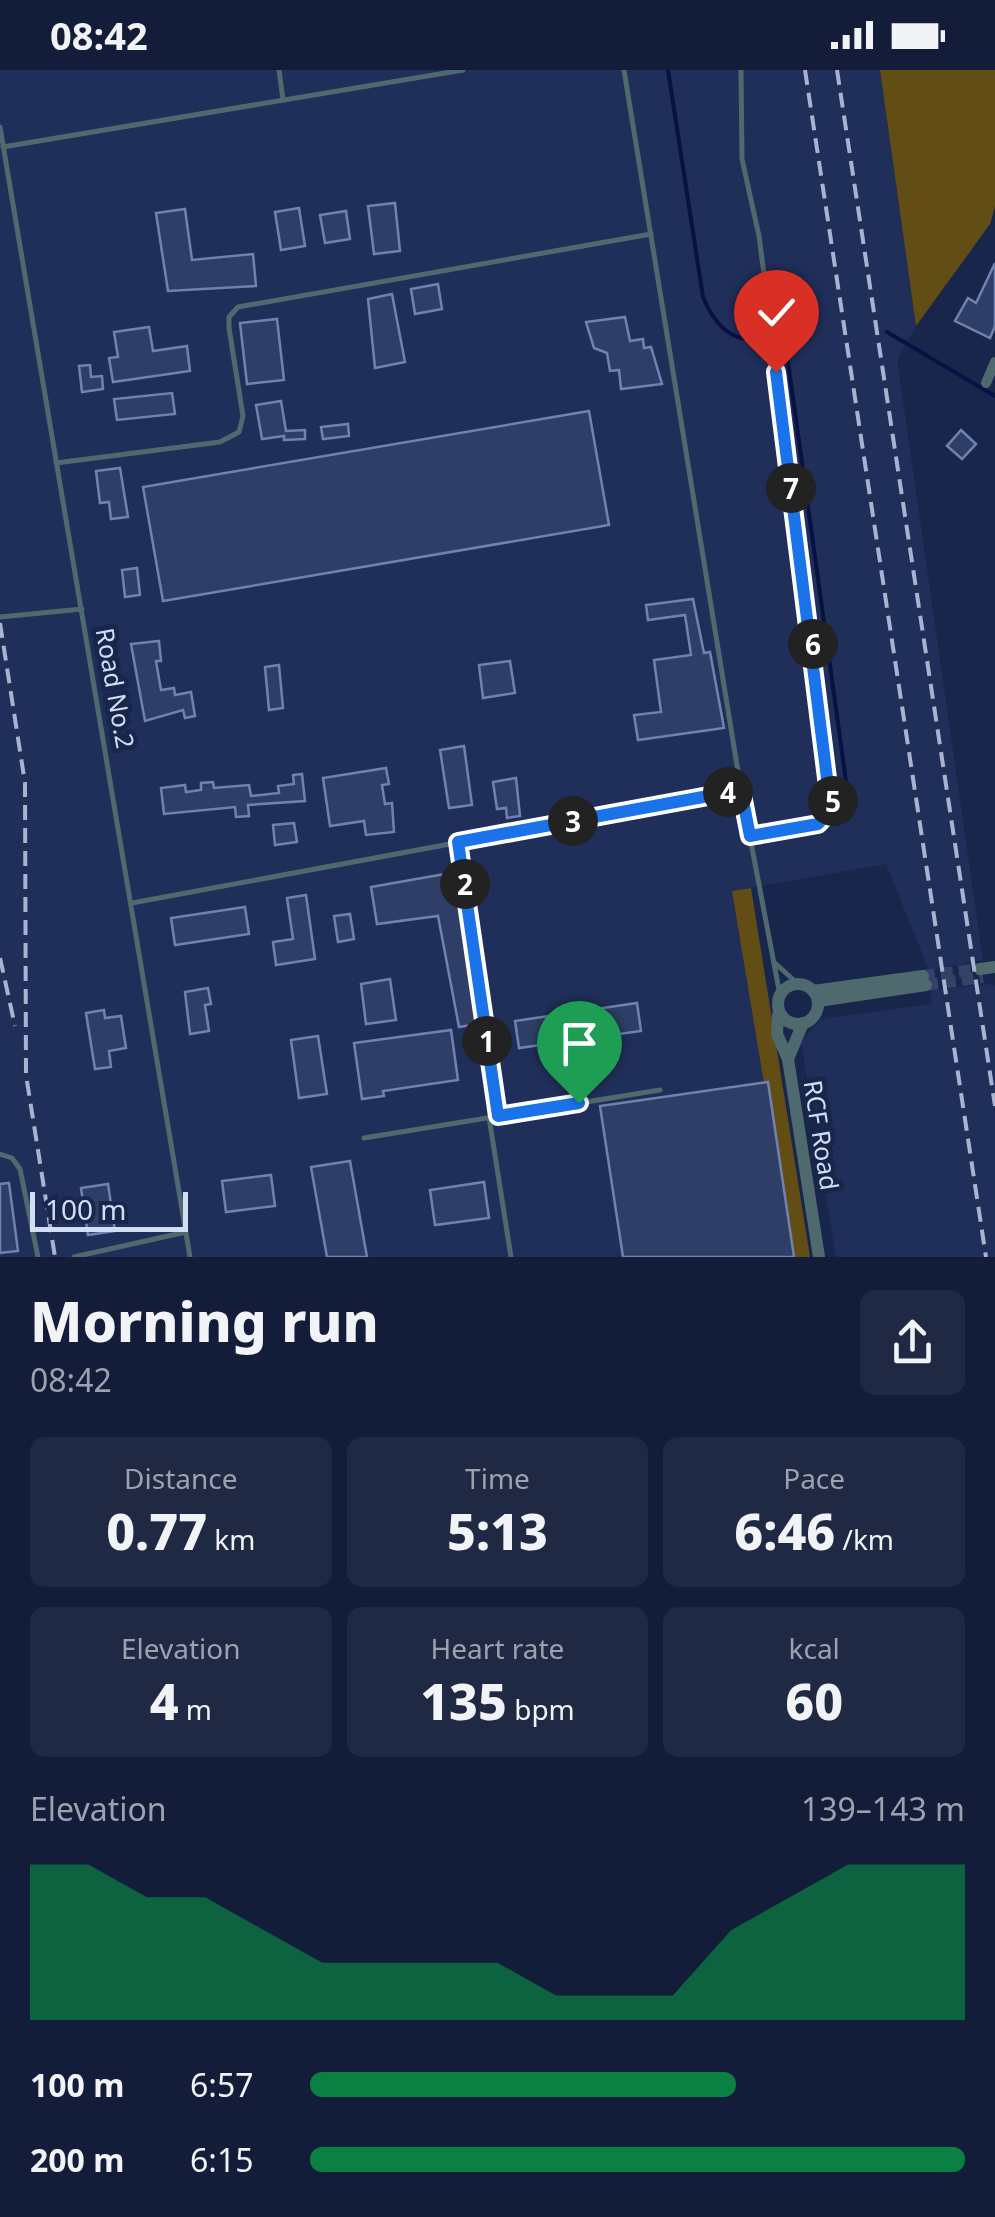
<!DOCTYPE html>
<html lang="en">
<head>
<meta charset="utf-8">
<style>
  :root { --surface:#131c39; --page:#202944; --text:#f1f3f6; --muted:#9da1ae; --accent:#0b8043 }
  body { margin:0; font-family:"Noto Sans",sans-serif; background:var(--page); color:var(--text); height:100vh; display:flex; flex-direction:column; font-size:38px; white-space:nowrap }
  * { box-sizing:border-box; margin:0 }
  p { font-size:32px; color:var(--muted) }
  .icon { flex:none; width:55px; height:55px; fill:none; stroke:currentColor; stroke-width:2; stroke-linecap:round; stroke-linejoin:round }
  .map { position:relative; height:1187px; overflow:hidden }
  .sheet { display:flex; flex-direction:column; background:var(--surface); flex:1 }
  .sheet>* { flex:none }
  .scale { position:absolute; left:30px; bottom:25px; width:158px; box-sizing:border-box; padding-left:10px; border:5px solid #d3ddf6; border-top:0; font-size:28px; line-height:35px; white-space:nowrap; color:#d3ddf6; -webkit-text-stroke:8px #19264c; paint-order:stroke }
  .pin { position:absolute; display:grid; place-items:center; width:85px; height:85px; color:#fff; margin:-102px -42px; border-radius:50% 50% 50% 0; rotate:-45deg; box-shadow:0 0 10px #0007 }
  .pin .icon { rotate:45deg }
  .km { position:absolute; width:50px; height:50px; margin:-25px; border-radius:50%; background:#222; color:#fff; font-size:28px; line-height:50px; text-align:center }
  .round { display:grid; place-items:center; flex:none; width:105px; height:105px; border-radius:15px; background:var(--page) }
  .summary { display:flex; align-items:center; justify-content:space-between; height:170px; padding:0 30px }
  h1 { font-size:55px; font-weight:800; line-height:75px }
  .figures { display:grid; grid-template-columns:repeat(3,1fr); gap:15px; height:170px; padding:10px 30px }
  .figures div { display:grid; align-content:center; border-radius:15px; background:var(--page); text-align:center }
  .figures b { font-size:50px; font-weight:800 }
  .figures small { font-size:28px; font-weight:400 }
  .figures p { font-size:28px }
  .chart { height:280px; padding:20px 30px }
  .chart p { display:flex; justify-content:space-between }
  .chart svg { width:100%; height:180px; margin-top:10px; fill:var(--accent); opacity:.7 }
  ul { padding:0 30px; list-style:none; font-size:32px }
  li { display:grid; grid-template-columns:160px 120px 1fr; align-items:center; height:75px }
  li i { height:25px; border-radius:12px; background:var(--accent) }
  .status { display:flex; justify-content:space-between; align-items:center; height:70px; padding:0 50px; background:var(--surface); direction:ltr }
  .status svg { height:28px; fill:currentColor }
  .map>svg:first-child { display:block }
  .built { fill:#202f5a }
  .green { fill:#624d15 }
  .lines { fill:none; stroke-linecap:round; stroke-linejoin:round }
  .stream { stroke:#071244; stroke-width:4 }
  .building { fill:#2f3e66; stroke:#7082af; stroke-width:2.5 }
  .tertiary-tunnel { stroke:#354166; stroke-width:12; stroke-dasharray:12 6; stroke-linecap:butt }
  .service { stroke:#4f6a6e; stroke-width:5 }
  .minor { stroke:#4f6a6e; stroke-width:10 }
  .tertiary { stroke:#4f6a6e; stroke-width:12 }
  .rail { stroke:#a9b3cf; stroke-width:4; stroke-dasharray:15 8; stroke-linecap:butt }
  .route-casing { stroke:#fff; stroke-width:20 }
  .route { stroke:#1a73e8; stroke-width:12 }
  .labels { text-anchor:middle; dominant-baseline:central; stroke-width:10; stroke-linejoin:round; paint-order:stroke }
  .street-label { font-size:25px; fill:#d3ddf6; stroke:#19264c }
</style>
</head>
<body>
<div class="status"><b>08:42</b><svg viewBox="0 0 49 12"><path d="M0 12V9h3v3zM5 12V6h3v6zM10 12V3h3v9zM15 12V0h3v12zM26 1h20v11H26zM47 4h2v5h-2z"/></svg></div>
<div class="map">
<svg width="995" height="1187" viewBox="0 0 995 1187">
  <rect width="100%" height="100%" fill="#19264c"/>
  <g class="built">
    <polygon points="0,0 880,0 916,256 897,290 983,890 929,900 886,794 732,821 794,1187 0,1187"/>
    <polygon points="988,914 995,916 995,1187 836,1187 801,972 821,949 932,934 931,921"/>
  </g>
  <g class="green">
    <polygon points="880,0 995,0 995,137 990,154 916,256"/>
    <polygon points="751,818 810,1187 793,1187 732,821"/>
  </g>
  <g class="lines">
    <g class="stream">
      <path d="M668 0 703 227C722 272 742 271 785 270L850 740"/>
      <polyline points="887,262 995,326"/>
    </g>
  </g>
  <g class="building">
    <polygon points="395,133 400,181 374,184 368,136"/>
    <polygon points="299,138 305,176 281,180 275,142"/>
    <polygon points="185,139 192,190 253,184 256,216 168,221 156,143"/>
    <polygon points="346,141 350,169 325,173 320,145"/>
    <polygon points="995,193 995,256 990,268 955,251 968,228 976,233"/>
    <polygon points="438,214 442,239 415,244 411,219"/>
    <polygon points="392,224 405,292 375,298 368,229"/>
    <polygon points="625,247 630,271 643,269 644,278 651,277 662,314 621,319 619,300 610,301 607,283 594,278 586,252"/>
    <polygon points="277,249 284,310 247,314 240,253"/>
    <polygon points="149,257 153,281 187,276 190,301 113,312 109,288 118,287 114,262"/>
    <polygon points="90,295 91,307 102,306 103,319 82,322 79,296"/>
    <polygon points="172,323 175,344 117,350 114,329"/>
    <polygon points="281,331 286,361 305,360 305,369 284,370 284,366 262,369 256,335"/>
    <polygon points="589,341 609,455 163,531 143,417"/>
    <polygon points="348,354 349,366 323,369 321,357"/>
    <polygon points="961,360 976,374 962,389 947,376"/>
    <polygon points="120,398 128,447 111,449 109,432 100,433 96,401"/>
    <polygon points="137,498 140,525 125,527 122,500"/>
    <polygon points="693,529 704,583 710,582 724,658 638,670 634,645 661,642 654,590 691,585 685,545 648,550 646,535"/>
    <polygon points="159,571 161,591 156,591 161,620 174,618 175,625 191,622 195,646 185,648 183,640 145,651 131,574"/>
    <polygon points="510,591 515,623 483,628 479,595"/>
    <polygon points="279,595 283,638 269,640 265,597"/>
    <polygon points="464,676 472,735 449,738 440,680"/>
    <polygon points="386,698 389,714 382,715 385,734 392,733 394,762 366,765 364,751 330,756 323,708"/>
    <polygon points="302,704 305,731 248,735 249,746 236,747 235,737 164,744 161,718 185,715 186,722 201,720 201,713 213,712 214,718 249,715 251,726 279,723 278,716 294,714 293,705"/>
    <polygon points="516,708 520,746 507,748 506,738 497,739 493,712"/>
    <polygon points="294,753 297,772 275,775 273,755"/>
    <polygon points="456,802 478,954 459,957 438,846 377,854 371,817"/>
    <polygon points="306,825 315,889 276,895 273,872 293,869 287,828"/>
    <polygon points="245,837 249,864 175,875 171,848"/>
    <polygon points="350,844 354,869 338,872 334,846"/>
    <polygon points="390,909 396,950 366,954 361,914"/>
    <polygon points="208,918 211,934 205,935 209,961 190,964 185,922"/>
    <polygon points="637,933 641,961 519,978 515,951"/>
    <polygon points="104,940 105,948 121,946 126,978 109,981 111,997 95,999 86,943"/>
    <polygon points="451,960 458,1010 383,1021 384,1026 362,1029 354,973"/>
    <polygon points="318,966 327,1024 299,1028 291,970"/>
    <polygon points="768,1012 794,1187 623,1187 600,1036"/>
    <polygon points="350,1091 367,1187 327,1187 311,1097"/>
    <polygon points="271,1105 275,1136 226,1142 222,1111"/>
    <polygon points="484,1112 489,1148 435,1155 430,1120"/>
    <polygon points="9,1113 18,1181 0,1183 0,1114"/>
    <polygon points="108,1114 115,1161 88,1165 81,1118"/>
  </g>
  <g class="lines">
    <g class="tertiary-tunnel">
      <polyline points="923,906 980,899"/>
      <polyline points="926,915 983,907"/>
    </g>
    <g class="service">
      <polyline points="279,0 283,30"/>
      <polyline points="624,0 741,720 780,925"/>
      <polyline points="741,0 742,89 759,166 833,731 818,755 750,766"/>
      <polyline points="0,57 190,1187"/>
      <polyline points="3,77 463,0"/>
      <polyline points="56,393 220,372 239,362 243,346 229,258 229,247 238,237 651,164"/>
      <polyline points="0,547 82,539"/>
      <polyline points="458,773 498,1046"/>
      <polyline points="132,833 741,720"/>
      <polyline points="776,894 798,914"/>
      <polyline points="489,1047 511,1187"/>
      <polyline points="364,1068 660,1020"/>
      <polyline points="0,1084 12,1088 20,1099 38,1187"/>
      <polyline points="74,1187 186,1162"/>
    </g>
    <polyline class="minor" points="986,313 995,292"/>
    <g class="tertiary">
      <polyline points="980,899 995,897"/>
      <circle cx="798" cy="934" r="20"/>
      <polyline points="813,921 923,906"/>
      <polyline points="818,931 926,915"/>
      <polyline points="778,945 777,964 788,989"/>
      <polyline points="803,953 788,989 819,1187"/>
    </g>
    <g class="rail">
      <polyline points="805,0 986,1187"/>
      <polyline points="837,0 995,1036"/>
      <polyline points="0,553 25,713 26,1005 55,1187"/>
      <polyline points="0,888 15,956"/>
    </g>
  </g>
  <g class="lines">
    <g class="route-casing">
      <polyline id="route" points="579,1033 498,1046 458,772 741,720 750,766 818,754 831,740 776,302"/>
    </g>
    <use href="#route" class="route"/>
  </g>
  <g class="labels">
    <g class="street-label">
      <text transform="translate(116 618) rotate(80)">Road No.2</text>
      <text transform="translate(822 1065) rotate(81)">RCF Road</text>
    </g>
  </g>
</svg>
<div class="scale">100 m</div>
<div class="pin" style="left:579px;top:1033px;background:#1e9e55"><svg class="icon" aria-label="arrive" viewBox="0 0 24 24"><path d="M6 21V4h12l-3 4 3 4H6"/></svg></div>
<div class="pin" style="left:776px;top:302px;background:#d93025"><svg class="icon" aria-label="check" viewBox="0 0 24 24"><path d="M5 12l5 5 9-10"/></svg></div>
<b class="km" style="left:487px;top:971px">1</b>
<b class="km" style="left:465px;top:814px">2</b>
<b class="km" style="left:573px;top:751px">3</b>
<b class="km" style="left:728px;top:722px">4</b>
<b class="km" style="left:833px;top:731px">5</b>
<b class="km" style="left:813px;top:574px">6</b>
<b class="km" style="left:791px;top:418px">7</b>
</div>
<section class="sheet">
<div class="summary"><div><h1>Morning run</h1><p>08:42</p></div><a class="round"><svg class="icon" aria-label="share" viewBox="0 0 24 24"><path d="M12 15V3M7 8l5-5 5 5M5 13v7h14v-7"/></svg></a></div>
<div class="figures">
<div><p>Distance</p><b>0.77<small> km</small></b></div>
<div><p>Time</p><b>5:13</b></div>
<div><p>Pace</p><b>6:46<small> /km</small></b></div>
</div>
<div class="figures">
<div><p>Elevation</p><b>4<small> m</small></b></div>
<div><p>Heart rate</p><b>135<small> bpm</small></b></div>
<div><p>kcal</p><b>60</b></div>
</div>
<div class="chart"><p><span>Elevation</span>139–143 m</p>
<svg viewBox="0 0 160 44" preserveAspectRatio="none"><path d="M0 44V6L10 6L20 14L30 14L40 22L50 30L60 30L70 30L80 30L90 38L100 38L110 38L120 22L130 14L140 6L150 6L160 6V44z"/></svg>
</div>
<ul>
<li><b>100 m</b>6:57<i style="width:65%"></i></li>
<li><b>200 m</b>6:15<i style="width:100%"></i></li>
</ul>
</section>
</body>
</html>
